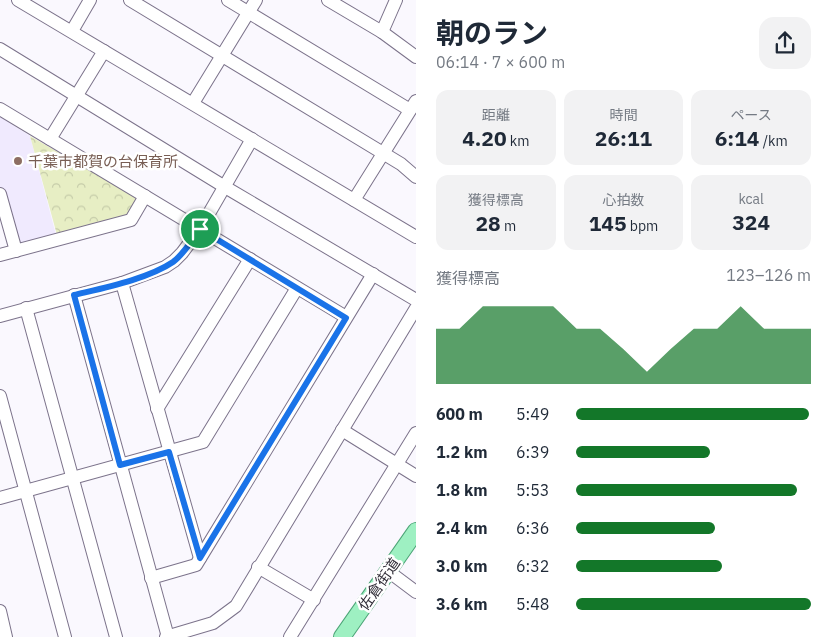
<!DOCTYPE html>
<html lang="ja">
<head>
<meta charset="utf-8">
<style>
  :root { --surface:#fff; --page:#f2f2f3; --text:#1f2937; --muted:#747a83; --accent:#137729 }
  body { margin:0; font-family:"IBM Plex Sans","Noto Sans JP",sans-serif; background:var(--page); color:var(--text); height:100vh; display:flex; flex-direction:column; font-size:19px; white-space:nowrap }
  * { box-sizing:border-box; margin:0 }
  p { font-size:16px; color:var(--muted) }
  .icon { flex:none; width:28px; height:28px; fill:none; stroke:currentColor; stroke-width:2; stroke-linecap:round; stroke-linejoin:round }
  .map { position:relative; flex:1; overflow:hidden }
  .details { display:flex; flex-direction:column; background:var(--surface); width:415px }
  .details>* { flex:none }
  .pin { position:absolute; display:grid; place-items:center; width:42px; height:42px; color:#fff; margin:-21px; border:2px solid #fff; border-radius:50%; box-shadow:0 1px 5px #0007 }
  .round { display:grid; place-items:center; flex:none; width:52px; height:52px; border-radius:15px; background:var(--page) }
  .summary { display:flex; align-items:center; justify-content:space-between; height:85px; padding:0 20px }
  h1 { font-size:28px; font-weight:700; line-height:38px }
  .stats { display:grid; grid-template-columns:repeat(3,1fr); gap:8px; height:85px; padding:5px 20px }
  .stats div { display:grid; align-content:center; border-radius:12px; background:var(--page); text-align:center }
  .stats b { font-size:21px; font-weight:700 }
  .stats small { font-size:14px; font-weight:400 }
  .stats p { font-size:14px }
  .chart { height:140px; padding:10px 20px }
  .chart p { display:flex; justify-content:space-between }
  .chart svg { width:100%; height:90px; margin-top:5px; fill:var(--accent); opacity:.7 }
  ul { padding:0 20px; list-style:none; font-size:16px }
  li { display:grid; grid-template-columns:80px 60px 1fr; align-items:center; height:38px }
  li i { height:12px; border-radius:6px; background:var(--accent) }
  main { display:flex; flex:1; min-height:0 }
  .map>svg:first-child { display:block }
  .built { fill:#f0eafe }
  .forest { fill:url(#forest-crowns) }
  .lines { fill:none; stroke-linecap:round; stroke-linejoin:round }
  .minor-casing { stroke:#7c738b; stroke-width:14 }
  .major-casing { stroke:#4da577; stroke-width:18 }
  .minor { stroke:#fff; stroke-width:12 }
  .major { stroke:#9ef0c2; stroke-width:16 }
  .route-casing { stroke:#fff; stroke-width:10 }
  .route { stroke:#1a73e8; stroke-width:6 }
  .education-dot { fill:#8d6e63; stroke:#fff; stroke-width:2 }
  .labels { text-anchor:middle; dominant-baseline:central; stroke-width:5; stroke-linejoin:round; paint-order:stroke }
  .education-label { font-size:15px; fill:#785e54; stroke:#fff; text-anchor:start }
  .street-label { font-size:15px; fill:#302d37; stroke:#fff }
</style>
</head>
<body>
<main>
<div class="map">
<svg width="416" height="637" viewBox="0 0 416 637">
  <defs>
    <pattern id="forest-crowns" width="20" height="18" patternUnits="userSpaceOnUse" patternTransform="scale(1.25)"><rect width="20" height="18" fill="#e7eec4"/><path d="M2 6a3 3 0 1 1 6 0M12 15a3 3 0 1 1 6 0" fill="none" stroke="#c6cca9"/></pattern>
  </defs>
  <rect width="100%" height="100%" fill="#faf8fe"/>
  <polygon class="built" points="0,117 30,136 56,235 23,244 15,240 0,187"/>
  <polygon class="forest" points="30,136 138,198 128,215 57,235"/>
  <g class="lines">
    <g class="minor-casing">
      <g id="minor">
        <polyline points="18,0 416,237"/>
        <polyline points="130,0 401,164 416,177"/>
        <polyline points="228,0 410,110"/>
        <polyline points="328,0 382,32 416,57"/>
        <polyline points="72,31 90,0"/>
        <polyline points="382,32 396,0"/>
        <polyline points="0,49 225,187 416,300"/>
        <polyline points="193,103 256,0"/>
        <polyline points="0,109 346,317"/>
        <polyline points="50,139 104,51"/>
        <polyline points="0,194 16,251"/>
        <polyline points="354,200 416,101"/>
        <polyline points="0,255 131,220 145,196"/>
        <polyline points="122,283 200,558"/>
        <polyline points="74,295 168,637"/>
        <polyline points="26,308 116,637"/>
        <polyline points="0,316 122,283 165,267 174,261 182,253 200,229 252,139"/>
        <polyline points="0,396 65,637"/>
        <polyline points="157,409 250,259"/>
        <polyline points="342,430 416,476"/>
        <polyline points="0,498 203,442 297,288"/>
        <polyline points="258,567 314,600"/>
        <polyline points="388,571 416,592"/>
        <polyline points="151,578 196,565 373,274"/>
        <polyline points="0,611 6,637"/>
        <polyline points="166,637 213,623 236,606 416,308"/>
        <polyline points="290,637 416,433"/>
      </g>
    </g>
    <g class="major-casing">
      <polyline id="major" points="342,637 416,531"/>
    </g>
    <use href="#minor" class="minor"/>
    <use href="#major" class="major"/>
  </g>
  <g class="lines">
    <g class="route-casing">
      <path id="route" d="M200 229 346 318 200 558 169 452 120 465 74 295C103 288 148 279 173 262 184 254 192 240 200 229Z"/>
    </g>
    <use href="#route" class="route"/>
  </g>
  <circle class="education-dot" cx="18" cy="161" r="5"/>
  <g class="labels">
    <g class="education-label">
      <text x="28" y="161">千葉市都賀の台保育所</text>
    </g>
    <g class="street-label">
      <text transform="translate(379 584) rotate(-55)">佐倉街道</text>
    </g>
  </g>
</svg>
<div class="pin" style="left:200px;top:229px;background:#1e9e55"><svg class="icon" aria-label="arrive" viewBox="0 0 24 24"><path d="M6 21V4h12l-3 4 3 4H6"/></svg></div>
</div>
<section class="details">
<div class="summary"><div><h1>朝のラン</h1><p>06:14 · 7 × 600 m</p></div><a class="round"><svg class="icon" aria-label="share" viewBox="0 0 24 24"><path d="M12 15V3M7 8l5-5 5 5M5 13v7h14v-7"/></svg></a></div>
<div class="stats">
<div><p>距離</p><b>4.20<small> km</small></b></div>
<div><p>時間</p><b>26:11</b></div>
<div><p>ペース</p><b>6:14<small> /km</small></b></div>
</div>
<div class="stats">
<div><p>獲得標高</p><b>28<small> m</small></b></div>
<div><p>心拍数</p><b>145<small> bpm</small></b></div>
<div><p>kcal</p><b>324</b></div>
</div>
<div class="chart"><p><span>獲得標高</span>123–126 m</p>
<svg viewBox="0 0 160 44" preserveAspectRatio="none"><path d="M0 44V17L10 17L20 6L30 6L40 6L50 6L60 17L70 17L80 27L90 38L100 27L110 17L120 17L130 6L140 17L150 17L160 17V44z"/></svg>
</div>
<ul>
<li><b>600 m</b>5:49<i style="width:99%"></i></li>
<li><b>1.2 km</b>6:39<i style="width:57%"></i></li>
<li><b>1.8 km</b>5:53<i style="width:94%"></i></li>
<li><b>2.4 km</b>6:36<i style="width:59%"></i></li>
<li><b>3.0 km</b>6:32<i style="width:62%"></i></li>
<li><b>3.6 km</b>5:48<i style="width:100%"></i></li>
</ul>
</section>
</main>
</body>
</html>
